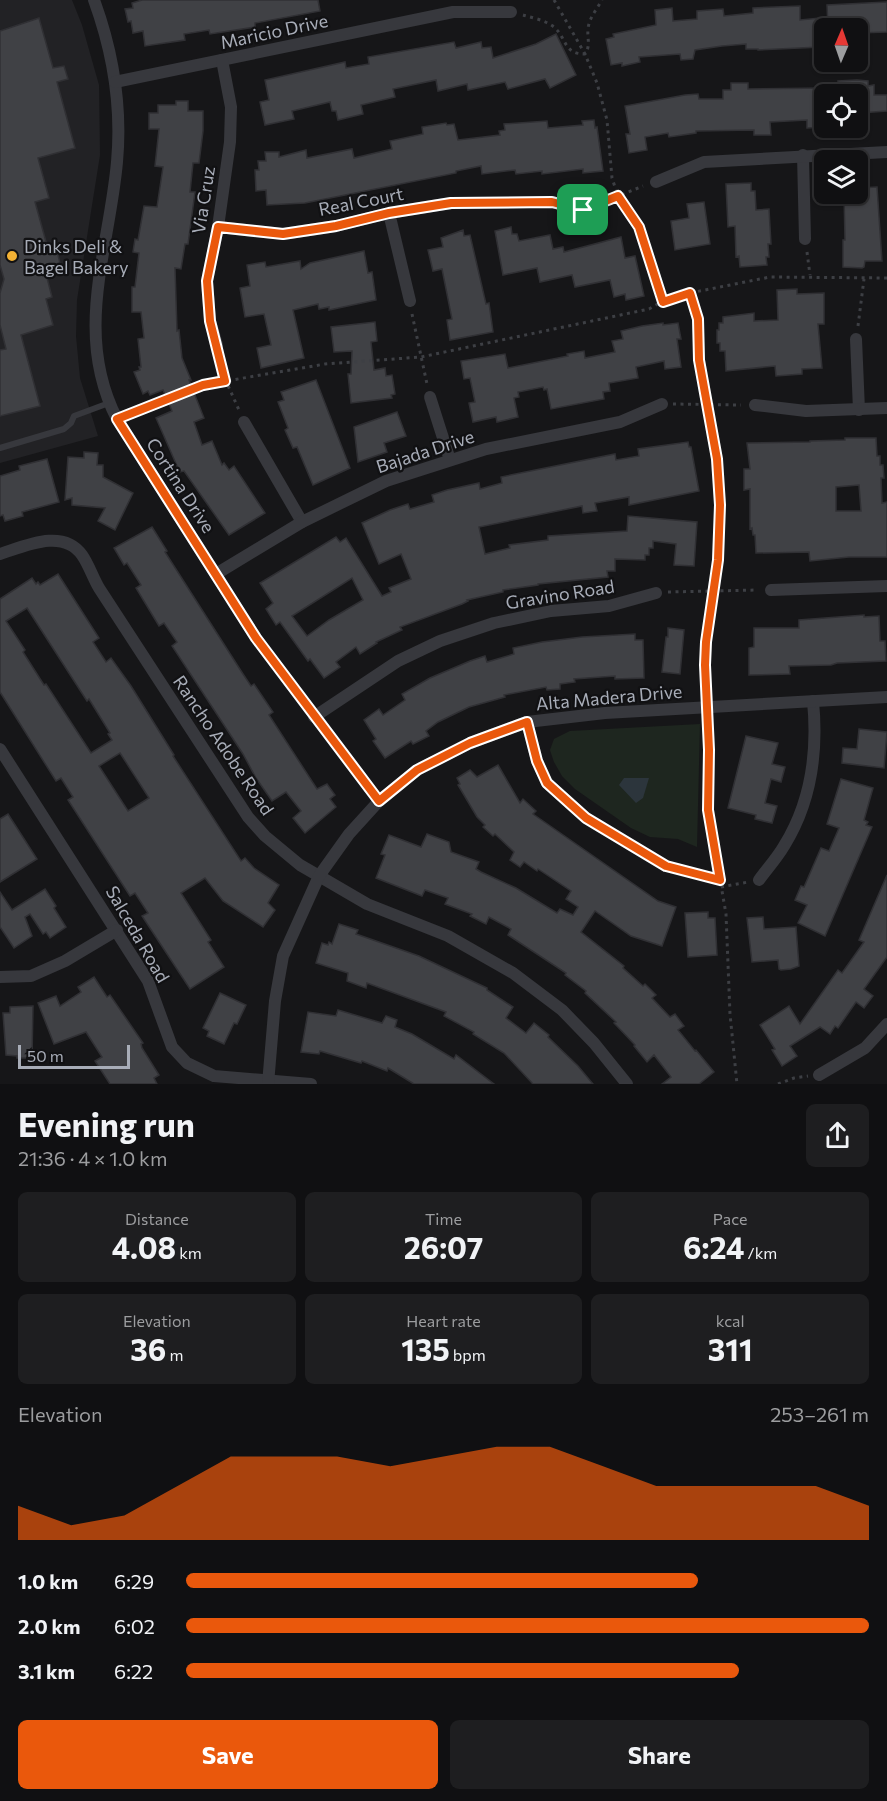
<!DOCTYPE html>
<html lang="en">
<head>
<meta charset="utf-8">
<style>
  :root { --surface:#101012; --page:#1e1e20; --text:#f1f3f6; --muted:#9c9d9f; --line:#303032; --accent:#ea580c }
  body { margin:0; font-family:Commissioner,sans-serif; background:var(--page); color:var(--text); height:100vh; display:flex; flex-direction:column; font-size:22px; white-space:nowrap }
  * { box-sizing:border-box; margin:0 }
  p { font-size:20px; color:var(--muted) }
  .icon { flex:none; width:33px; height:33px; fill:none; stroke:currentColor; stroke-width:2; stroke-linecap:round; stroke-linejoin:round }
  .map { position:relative; height:1084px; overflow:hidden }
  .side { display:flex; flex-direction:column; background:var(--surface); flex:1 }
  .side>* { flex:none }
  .needle { width:39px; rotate:2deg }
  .controls { position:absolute; left:814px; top:18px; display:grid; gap:12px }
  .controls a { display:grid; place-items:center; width:54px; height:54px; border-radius:9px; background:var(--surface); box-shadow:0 2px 4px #0004,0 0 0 2px var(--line); font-size:30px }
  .scale { position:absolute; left:18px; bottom:15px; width:112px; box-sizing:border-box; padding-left:6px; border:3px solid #a8adb8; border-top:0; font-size:16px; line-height:21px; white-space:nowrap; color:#a8adb8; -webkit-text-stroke:4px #111113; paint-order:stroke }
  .pin { position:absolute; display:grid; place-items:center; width:51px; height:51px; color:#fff; margin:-26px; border-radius:12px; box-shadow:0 3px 9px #0006 }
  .round { display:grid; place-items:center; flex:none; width:63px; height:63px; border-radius:9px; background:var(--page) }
  .head { display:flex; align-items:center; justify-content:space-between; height:102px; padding:0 18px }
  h1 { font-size:33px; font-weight:700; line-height:45px }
  .figures { display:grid; grid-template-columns:repeat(3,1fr); gap:9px; height:102px; padding:6px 18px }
  .figures div { display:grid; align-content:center; border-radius:9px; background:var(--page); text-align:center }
  .figures b { font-size:30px; font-weight:700 }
  .figures small { font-size:16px; font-weight:400 }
  .figures p { font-size:16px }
  .chart { height:168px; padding:12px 18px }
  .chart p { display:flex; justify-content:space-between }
  .chart svg { width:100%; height:108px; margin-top:6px; fill:var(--accent); opacity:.7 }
  .cta { display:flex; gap:12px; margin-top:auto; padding:12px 18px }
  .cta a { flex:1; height:69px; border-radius:9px; background:var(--accent); color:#fff; font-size:24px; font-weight:700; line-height:69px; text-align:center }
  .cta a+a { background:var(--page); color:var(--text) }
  ul { padding:0 18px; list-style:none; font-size:20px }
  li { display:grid; grid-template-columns:96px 72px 1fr; align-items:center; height:45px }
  li i { height:15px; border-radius:8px; background:var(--accent) }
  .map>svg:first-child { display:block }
  .built { fill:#222225 }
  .green { fill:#1e261f }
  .water { fill:#2c353c }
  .building { fill:#404145; stroke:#303034; stroke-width:1.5; fill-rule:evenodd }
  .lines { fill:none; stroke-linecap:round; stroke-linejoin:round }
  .path { stroke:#3d3f44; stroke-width:3; stroke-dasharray:3 4.5; stroke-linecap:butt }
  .service { stroke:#37383d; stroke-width:6 }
  .minor { stroke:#37383d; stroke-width:12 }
  .path-bridge { stroke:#3d3f44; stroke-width:3; stroke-dasharray:3 4.5; stroke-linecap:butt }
  .route-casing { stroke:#fff; stroke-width:12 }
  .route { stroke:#ea580c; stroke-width:8 }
  .poi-dot { fill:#f2b134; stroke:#111113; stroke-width:2 }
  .labels { text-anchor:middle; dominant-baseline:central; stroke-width:4.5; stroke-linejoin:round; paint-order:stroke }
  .street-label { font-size:18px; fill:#a8adb8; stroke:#111113 }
  .poi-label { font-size:18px; fill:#a8adb8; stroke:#111113; text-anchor:start }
</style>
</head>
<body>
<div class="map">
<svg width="887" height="1084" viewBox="0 0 887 1084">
  <rect width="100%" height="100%" fill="#161618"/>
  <polygon class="built" points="0,0 72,0 82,25 99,85 100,155 77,300 76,336 80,378 98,436 0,463"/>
  <polygon class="green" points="700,724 697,847 678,839 650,837 631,828 575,789 562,776 554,762 550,750 554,739 570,731"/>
  <polygon class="water" points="624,778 649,778 643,798 636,803 619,785"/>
  <g class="building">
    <polygon points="142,0 318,0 320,11 255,23 255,27 210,34 209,30 184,34 185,40 145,46 143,31 133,33 131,21 128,22 125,9 133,8 132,3"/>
    <polygon points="887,2 887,32 858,33 858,28 828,28 827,5"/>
    <polygon points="800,6 800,20 820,18 821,47 758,50 758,49 746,49 746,44 722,46 695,50 693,59 681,60 680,54 639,57 640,62 622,66 622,63 611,65 606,39 614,37 613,34 656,25 655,10 672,8 673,21 697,19 697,11 723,9 724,16 753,13 753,8"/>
    <polygon points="39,18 53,68 64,66 68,79 57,82 75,148 38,158 49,198 35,202 48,249 56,247 60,263 52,265 53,268 45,270 52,297 46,299 53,325 21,335 40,406 0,416 0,350 6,349 0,325 0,293 4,279 0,265 0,31"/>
    <polygon points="556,34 576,75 550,88 545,79 508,89 505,82 468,90 467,84 438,91 436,80 393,89 395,97 361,105 363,114 338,120 336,111 332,111 330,102 292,111 294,119 265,125 260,102 269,100 265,80 345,62 346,68 369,64 368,57 454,42 456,48 481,42 482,48 491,47 493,58 536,44"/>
    <polygon points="857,80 868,81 868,86 874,85 874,95 887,95 887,111 860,113 858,112 858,94 839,94 838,81"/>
    <polygon points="731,83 748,83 748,89 825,88 825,127 807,128 807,120 770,122 771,135 754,135 754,130 696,131 696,133 669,137 668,133 645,137 647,150 629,153 626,134 630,134 625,106 685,95 698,94 699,99 723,99 723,90 731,90"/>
    <polygon points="176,101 188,101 188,111 203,111 203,131 199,163 193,163 190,192 195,192 188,244 185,244 181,269 175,268 177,331 179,330 182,358 191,380 189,380 204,418 194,422 202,445 212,441 222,465 224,463 229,470 234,466 265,513 229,535 184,471 180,472 177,466 156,418 172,411 163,390 150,395 148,391 143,394 134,372 140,370 139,367 141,367 138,339 144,338 141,312 132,312 132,287 135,287 139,253 133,252 135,239 138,240 144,206 157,207 163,167 155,166 159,129 149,129 149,113 158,113 158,105 176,105"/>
    <polygon points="594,120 595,128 597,127 603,171 583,173 583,169 542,174 542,171 516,174 515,170 482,174 481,166 456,171 456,173 305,203 267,205 266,190 256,191 255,170 259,170 258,161 266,161 265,152 279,152 279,157 306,150 307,158 352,149 354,158 392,149 390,141 423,134 422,127 446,123 447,125 454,124 458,140 500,135 499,131 505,130 504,124 547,121 548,128 583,125 582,121"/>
    <polygon points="751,183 751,191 755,191 756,210 769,209 771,244 768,244 769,257 766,257 767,265 740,267 739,256 736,257 735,226 728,227 726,184"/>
    <polygon points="877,187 882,261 865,261 864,267 862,268 843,267 843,240 845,240 844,194 858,194 858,188"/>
    <polygon points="704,202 710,244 675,250 671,221 689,218 687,204"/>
    <polygon points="511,227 512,234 517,234 519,241 550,235 553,249 563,247 564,252 621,237 625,258 635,256 644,296 626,300 625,294 614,297 610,280 575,287 572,275 540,282 537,268 503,275 495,231"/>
    <polygon points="463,230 464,236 470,235 486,304 489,303 493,332 450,340 447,320 452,319 442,269 433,271 428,250 443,247 441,238"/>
    <polygon points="364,251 368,273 372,272 376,300 329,310 329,307 319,309 318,304 293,310 304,358 261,368 257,348 271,345 264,314 245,317 240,288 250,286 247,265 265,262 266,267 300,261 301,269 310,263"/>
    <polygon points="797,289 797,294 824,293 824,324 818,324 822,368 802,369 802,374 776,376 775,366 726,371 725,351 720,351 720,343 717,343 717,330 719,330 719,323 723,323 723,317 754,313 754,321 778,320 777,290"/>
    <polygon points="375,322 377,341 371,342 374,370 385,368 386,376 392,375 395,394 391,395 392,398 351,403 348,374 351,374 352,351 334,352 331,327"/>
    <polygon points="663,323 663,325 678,323 681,339 677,339 681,367 665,369 664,361 636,367 638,378 609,383 610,391 603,392 604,399 551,409 547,389 544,390 543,387 518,392 519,397 514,398 518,417 497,422 496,417 473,422 469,403 475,402 470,378 464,379 461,361 505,354 508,368 568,356 567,354 584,351 585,358 615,352 612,341 623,339 621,331 642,326"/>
    <polygon points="316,380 350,468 313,485 297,447 293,448 285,430 288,428 278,402 284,400 281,392"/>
    <polygon points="397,412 406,436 384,443 387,452 358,462 354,427"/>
    <path d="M845 438H876L877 456H880V465H883L884 478H881L882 503 887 502V557H849L810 561 809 552 756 553 755 535H753L752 528 750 529V489L744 490V469H750L747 443 810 442V441L845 440ZM859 485 861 511H836V487Z"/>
    <path d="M688 442 689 447H691L699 491 629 505V497L595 503 597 511 583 513 582 506 479 527 485 554 510 548 509 545 548 540V536L627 531 628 516 697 522 694 566 674 565 676 544 653 541V548H649V555H645V560L615 559V571H607L608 577 538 584V585L503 590V592L467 600 468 601 462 604 400 627 402 630 376 642 377 643 360 654 356 647 336 662 340 667 324 678 310 659 308 661 280 622 276 625 266 609 273 603 260 583 336 537 340 542 346 538 382 596 391 592 389 588 411 579 401 554 379 564 362 523 390 510 408 504 410 509 434 502 432 495 447 490 479 483 480 489 502 483 501 477 615 454 616 460 639 456 638 449ZM352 578 363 600 329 620 307 636 292 616Z"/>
    <polygon points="84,452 98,453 97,465 103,465 103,477 133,493 115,530 98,521 105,508 72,505 72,498 65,500 68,457 84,458"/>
    <polygon points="47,459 59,502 22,512 23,516 5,521 3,515 0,516 0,476 20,470 19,466"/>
    <polygon points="152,527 167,551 165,552 243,674 251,686 254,684 256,687 273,712 269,715 317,789 327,784 335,795 330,799 336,807 305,833 293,818 301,811 286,792 272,801 256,778 243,754 172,646 177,642 164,623 159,626 136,588 141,585 127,563 124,565 114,548"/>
    <path d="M58 574 99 638 93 642 106 662 111 658 131 686 174 755 173 756 241 861 245 858 254 868 279 885 268 903 275 910 263 927 223 901 205 878 181 893 211 940 208 942 224 967 190 989 142 916 148 913 135 893 130 896 68 800 73 797 61 778 56 781 0 692V599L32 578 36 584 38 582 40 585ZM27 608 87 701 89 699 110 733 108 734 112 740 91 753 46 684 44 685 23 652 25 650 6 621ZM120 753 149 798 128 811 99 766Z"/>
    <polygon points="864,615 864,617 879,616 880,641 885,641 886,661 837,663 831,665 789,666 790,674 749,675 749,648 754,647 754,628 799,628 799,620"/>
    <polygon points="668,628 684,630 680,674 662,672 666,637 668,637"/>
    <polygon points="635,634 635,640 643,640 644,678 615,679 615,676 574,679 575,682 560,684 560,689 547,690 546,687 504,695 505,697 469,707 438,722 426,731 429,736 413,744 411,741 385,758 373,741 376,739 364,720 379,709 383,715 405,700 402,694 430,678 470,661 485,656 487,662 514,654 513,648 542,642 582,637"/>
    <polygon points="859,729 887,732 884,768 842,763 843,748 857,749"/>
    <polygon points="746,736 778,743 772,764 785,767 781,782 771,779 765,803 777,806 772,823 755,819 756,815 728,808"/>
    <polygon points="498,765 520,803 523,799 536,811 533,814 658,901 676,907 662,946 631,936 595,911 581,932 624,966 623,968 643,986 645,984 656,995 652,998 670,1017 675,1014 684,1026 678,1030 695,1051 696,1050 714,1072 699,1084 662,1084 671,1077 654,1055 647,1062 634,1046 635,1045 614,1023 616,1022 585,993 586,991 565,975 566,973 508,935 511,929 489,917 486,924 470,916 472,914 445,904 448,898 425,890 422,896 376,878 385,855 381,854 389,835 421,847 427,834 449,842 451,852 479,862 476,869 481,872 516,888 557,913 560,909 573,915 578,907 566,899 571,891 538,869 537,871 524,862 520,867 510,860 514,852 495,834 493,836 483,827 485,825 477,817 458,785 460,784 457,778 470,770 477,777"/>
    <polygon points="841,779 873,788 864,820 868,822 866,825 872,827 825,936 798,923 807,905 795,900 801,886 804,887 821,848 829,851 839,828 827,824"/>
    <polygon points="8,814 37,859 0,882 0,819"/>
    <polygon points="887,875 887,957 864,989 873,996 864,1008 856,1002 838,1028 835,1026 830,1034 820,1027 790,1046 797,1056 782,1066 772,1050 775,1049 760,1025 789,1006 800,1024 838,970 842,973 864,942 859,940"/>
    <polygon points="45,889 56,906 54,908 66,927 50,938 46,932 43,934 30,914 25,917 32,936 14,948 0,927 0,892 12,910"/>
    <polygon points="708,912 708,918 715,918 717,955 688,957 685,913"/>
    <polygon points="763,917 764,929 796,927 799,966 791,969 781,970 779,969 778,960 752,962 747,918"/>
    <polygon points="339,924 358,930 356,934 419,956 487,988 487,990 513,1007 506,1018 526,1033 534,1023 549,1035 548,1037 578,1066 593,1084 533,1084 504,1053 473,1034 474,1032 444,1016 446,1012 367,983 366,988 347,981 348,973 316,963 322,943 328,945 329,942 332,944"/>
    <polygon points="94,977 107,997 110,995 143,1043 141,1044 142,1048 159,1075 154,1078 157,1084 110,1084 95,1061 102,1057 86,1032 54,1044 38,1003 56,996 60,1006 81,992 78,987"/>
    <polygon points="220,993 246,1005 237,1024 234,1023 224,1044 207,1036 209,1031 203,1028"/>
    <polygon points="33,1006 32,1058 17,1058 17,1056 6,1055 3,1013 10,1013 10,1007"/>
    <polygon points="338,1010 382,1023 386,1016 397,1020 395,1027 412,1034 454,1059 456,1055 494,1084 414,1084 388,1068 387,1071 362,1061 361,1063 320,1051 319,1054 301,1052 308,1012 336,1016"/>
  </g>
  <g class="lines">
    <g class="path">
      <polyline points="554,0 585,54 597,83 607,120 612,178 618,196 639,227 663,301"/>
      <path d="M523 15C533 18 545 20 554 27 567 38 563 54 585 54 591 45 587 39 588 29 589 18 597 9 602 0"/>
      <polyline points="594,206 643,186"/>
      <polyline points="807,252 810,275"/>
      <polyline points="690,293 698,319 699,360 717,460 720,505 718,560 706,642 705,665"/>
      <polyline points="412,314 427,384"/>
      <polyline points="858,326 864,279"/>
      <polyline points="220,357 226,381 239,410"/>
      <polyline points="673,404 741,405"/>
      <polyline points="129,414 203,385 325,364 421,357 649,309 663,301 690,293 770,277 887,278"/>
      <polyline points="668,592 758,590"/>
      <polyline points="709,750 708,810 726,914 730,1014 737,1084"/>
      <polyline points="677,869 720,880"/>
      <polyline points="721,887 748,882"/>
      <polyline points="778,1084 794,1078 808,1076"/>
    </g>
    <polyline class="service" points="0,448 64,429 71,423 74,416 109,403"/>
    <g class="minor">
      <path d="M94 0C113 52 122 107 117 162 109 251 73 333 117 419L256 638 379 801"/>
      <polyline points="115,82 453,12 511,12"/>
      <polyline points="803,155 805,239"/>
      <polyline points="656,182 704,162 887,152"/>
      <polyline points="389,213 410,301"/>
      <polyline points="218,227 283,234 336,226 389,213 451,203 552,202 583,210"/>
      <polyline points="856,339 859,410"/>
      <polyline points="217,345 210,321 207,281 218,227 230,142 231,107 222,60"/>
      <polyline points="430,397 450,460"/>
      <polyline points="755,405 806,411 887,408"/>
      <polyline points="244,422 302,522"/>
      <path d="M0 554C25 546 63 528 82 555 89 565 93 578 99 588L248 817 265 836 300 865 319 876 367 904 448 936 513 973 562 1010 594 1043 627 1084"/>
      <polyline points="216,574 302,522 386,481 486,449 620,422 662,404"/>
      <polyline points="771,590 887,586"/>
      <polyline points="314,717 398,661 440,641 494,623 551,611 609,606 656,593"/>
      <polyline points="527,722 537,761 547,783 586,818 666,866"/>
      <polyline points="0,749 148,981 172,1047 187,1063 214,1076 311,1084"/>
      <path d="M759 880C767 869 777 858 784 846 812 801 818 752 813 701"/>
      <polyline points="0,977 31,976 65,961 117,930"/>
      <polyline points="819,1075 865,1048 887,1024"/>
      <polyline points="268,1084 275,1001 283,956 319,876 349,834 379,801 417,770 470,743 527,722 605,713 887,697"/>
    </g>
    <polyline class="path-bridge" points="705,665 709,750"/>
  </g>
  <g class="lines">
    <g class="route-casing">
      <polygon id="route" points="618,196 639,227 663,302 690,293 698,319 699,360 717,459 720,505 718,560 706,642 705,665 709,750 708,810 720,880 666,866 586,818 547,783 537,761 527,722 470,743 417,770 379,801 256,638 117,419 203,385 225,381 210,321 207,281 218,227 283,234 336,226 389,213 451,203 552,202 583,210"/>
    </g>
    <use href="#route" class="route"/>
  </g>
  <circle class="poi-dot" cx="12" cy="256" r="6"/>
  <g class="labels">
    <g class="street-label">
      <text transform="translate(274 31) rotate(-12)">Maricio Drive</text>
      <text transform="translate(203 200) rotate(-81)">Via Cruz</text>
      <text transform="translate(361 201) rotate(-11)">Real Court</text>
      <text transform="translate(425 451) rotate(-18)">Bajada Drive</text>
      <text transform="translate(181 485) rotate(57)">Cortina Drive</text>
      <text transform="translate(560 594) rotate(-9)">Gravino Road</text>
      <text transform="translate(609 697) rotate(-5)">Alta Madera Drive</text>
      <text transform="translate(224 745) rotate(56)">Rancho Adobe Road</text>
      <text transform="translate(138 934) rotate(60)">Salceda Road</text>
    </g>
    <g class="poi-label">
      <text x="24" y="246">Dinks Deli &amp;<tspan x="24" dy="21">Bagel Bakery</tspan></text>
    </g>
  </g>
</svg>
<div class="controls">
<a><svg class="needle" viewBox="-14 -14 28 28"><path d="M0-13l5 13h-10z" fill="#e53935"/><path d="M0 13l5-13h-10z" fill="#9c9d9f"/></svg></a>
<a><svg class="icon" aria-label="locate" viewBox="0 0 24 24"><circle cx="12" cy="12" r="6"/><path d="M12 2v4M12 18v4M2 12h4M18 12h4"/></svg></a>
<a><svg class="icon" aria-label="layers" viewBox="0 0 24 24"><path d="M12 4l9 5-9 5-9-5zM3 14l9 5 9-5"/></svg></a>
</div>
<div class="scale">50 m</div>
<div class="pin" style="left:583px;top:210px;background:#1e9e55"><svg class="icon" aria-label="arrive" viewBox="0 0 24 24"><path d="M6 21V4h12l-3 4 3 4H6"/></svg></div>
</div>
<section class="side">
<div class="head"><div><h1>Evening run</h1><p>21:36 · 4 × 1.0 km</p></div><a class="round"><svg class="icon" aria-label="share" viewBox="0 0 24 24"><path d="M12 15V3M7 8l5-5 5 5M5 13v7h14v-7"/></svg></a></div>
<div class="figures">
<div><p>Distance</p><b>4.08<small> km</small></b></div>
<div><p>Time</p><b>26:07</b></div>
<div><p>Pace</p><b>6:24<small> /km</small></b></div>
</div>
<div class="figures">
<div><p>Elevation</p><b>36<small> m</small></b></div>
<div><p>Heart rate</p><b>135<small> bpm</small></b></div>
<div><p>kcal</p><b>311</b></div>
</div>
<div class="chart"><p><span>Elevation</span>253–261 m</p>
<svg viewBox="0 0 160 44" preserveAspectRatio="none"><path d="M0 44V30L10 38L20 34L30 22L40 10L50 10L60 10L70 14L80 10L90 6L100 6L110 14L120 22L130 22L140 22L150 22L160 30V44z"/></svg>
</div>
<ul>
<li><b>1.0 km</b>6:29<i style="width:75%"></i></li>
<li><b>2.0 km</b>6:02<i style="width:100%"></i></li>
<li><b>3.1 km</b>6:22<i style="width:81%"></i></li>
</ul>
<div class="cta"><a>Save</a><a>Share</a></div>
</section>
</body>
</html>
